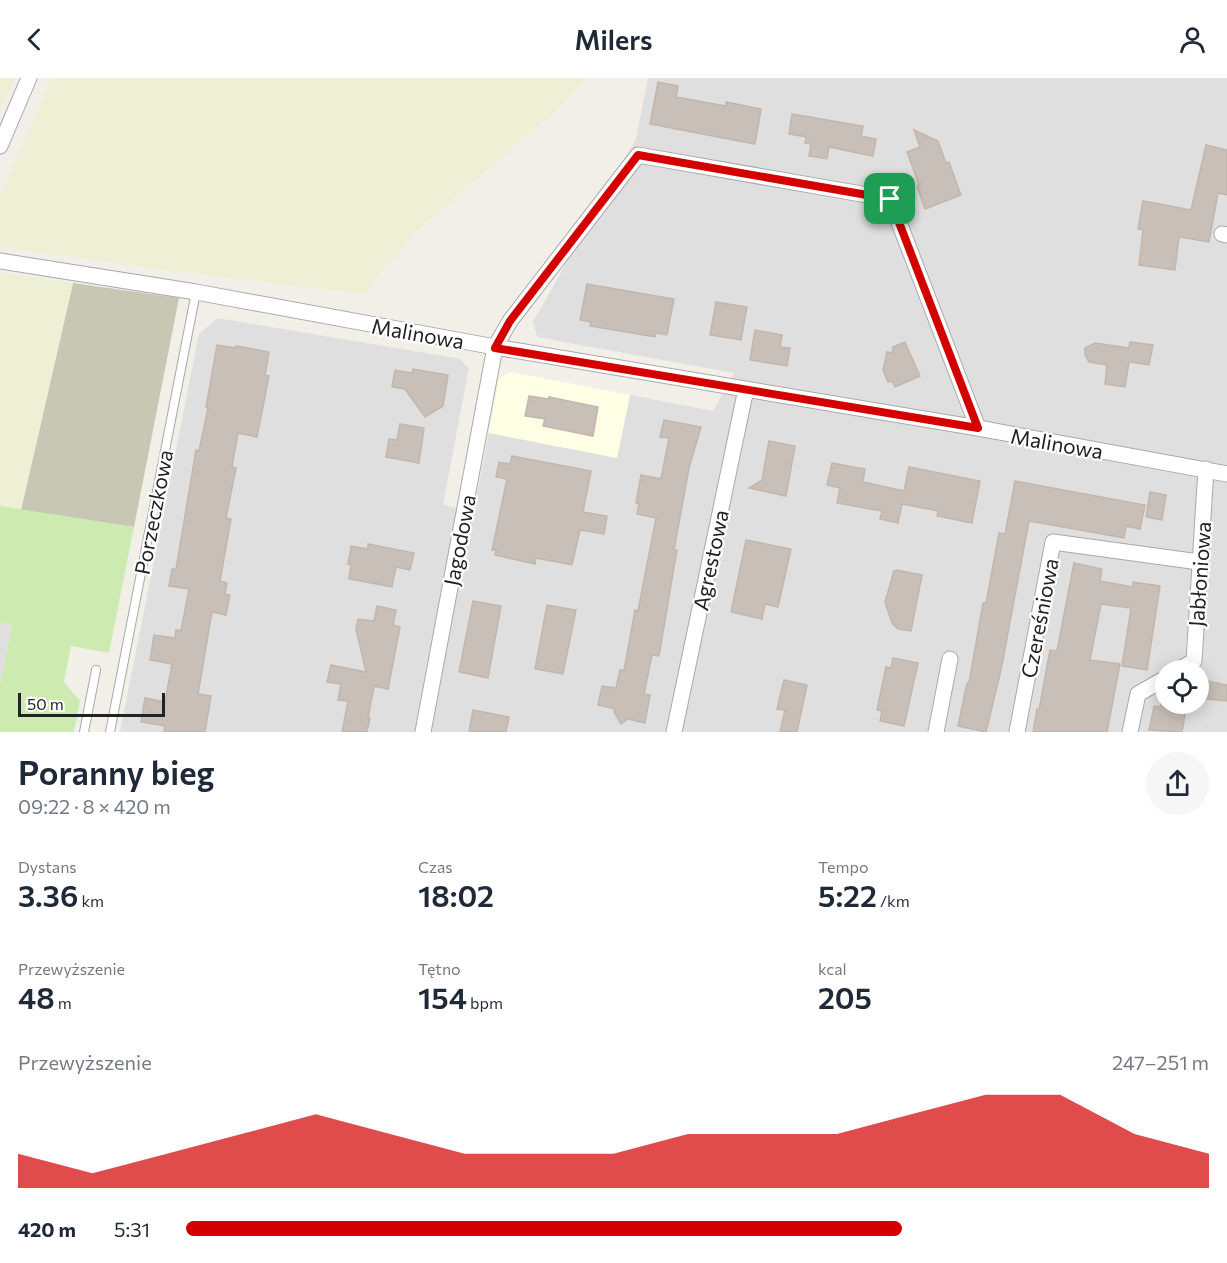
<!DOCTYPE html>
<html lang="pl">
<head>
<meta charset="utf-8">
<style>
  :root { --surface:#fff; --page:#f6f6f7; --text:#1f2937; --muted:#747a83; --accent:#d40000 }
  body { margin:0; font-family:Commissioner,sans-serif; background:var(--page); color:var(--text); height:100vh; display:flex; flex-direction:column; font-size:22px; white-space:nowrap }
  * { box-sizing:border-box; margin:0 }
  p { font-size:20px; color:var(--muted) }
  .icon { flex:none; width:33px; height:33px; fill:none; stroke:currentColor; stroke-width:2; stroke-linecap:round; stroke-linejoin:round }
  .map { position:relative; height:654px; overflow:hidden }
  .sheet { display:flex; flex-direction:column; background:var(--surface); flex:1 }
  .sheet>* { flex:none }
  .tools { position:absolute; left:1155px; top:582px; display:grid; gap:12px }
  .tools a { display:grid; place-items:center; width:54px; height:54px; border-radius:50%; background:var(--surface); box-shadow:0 3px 15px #0003; font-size:30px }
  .scale { position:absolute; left:18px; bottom:15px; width:147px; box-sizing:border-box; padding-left:6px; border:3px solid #222; border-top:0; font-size:16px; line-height:21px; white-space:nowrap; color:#222; -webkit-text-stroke:4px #fff; paint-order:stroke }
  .pin { position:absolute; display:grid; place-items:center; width:51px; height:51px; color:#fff; margin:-26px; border-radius:12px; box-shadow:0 3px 9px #0006 }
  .round { display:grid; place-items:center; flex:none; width:63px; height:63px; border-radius:32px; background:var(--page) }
  .overview { display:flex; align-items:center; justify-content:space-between; height:102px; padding:0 18px }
  h1 { font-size:33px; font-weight:600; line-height:45px }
  .metrics { display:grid; grid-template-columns:repeat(3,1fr); gap:9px; height:102px; padding:6px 18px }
  .metrics div { display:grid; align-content:center }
  .metrics b { font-size:30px; font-weight:600 }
  .metrics small { font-size:16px; font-weight:400 }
  .metrics p { font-size:16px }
  .chart { height:168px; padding:12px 18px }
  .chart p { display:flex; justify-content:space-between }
  .chart svg { width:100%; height:108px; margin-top:6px; fill:var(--accent); opacity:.7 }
  ul { padding:0 18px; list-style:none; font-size:20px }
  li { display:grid; grid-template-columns:96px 72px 1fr; align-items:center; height:45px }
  li i { height:15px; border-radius:8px; background:var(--accent) }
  header { display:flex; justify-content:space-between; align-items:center; height:78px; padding:0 18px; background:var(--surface); font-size:27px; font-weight:600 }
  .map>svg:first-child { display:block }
  .residential { fill:#e0dfdf; fill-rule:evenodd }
  .education { fill:#ffffe5 }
  .construction { fill:#c7c7b4 }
  .farmland { fill:#eef0d5 }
  .grass { fill:#cdebb0 }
  .building { fill:#c7bfb8; stroke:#c4b6ab; stroke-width:1.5 }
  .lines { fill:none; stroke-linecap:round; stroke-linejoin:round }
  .lane-casing { stroke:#a9a9a9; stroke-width:10 }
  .street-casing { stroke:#a9a9a9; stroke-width:17 }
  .lane { stroke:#fff; stroke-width:8 }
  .street { stroke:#fff; stroke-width:15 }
  .route-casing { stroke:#fff; stroke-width:12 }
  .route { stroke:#d40000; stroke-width:8 }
  .labels { text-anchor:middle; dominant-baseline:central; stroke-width:4.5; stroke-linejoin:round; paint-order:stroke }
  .street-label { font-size:21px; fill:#222; stroke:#fff }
</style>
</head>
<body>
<header><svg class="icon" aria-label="back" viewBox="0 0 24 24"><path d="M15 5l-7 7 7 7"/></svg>Milers<svg class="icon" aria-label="person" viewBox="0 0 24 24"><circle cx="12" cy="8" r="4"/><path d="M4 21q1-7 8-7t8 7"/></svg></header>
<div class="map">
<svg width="1227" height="654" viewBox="0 0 1227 654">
  <rect width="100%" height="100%" fill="#f2efe9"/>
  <g class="residential">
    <path d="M648 0H1227V654H120L199 256 218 240 460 281 469 290 443 426 473 436 489 355 617 380 630 317 713 333 734 295 537 259 533 244 636 61ZM1166 592H1198V626H1166Z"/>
    <polygon points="0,545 12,547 0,607"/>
  </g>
  <polygon class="education" points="510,294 630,317 617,380 489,355 499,301"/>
  <polygon class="construction" points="73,205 179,220 134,449 21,432"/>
  <g class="farmland">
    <polygon points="0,0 14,0 0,36"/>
    <polygon points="52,0 587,0 554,34 414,155 364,216 172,193 0,169 0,117"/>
    <polygon points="0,195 73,205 21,432 0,428"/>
  </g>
  <polygon class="grass" points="0,428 134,449 109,575 71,568 64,604 80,623 74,654 0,654 0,607 12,547 0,545"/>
  <g class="building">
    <polygon points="658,4 678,8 676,19 726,28 726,24 761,31 755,66 650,46"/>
    <polygon points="792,36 863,48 861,58 876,61 873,78 829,69 827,81 809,78 811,66 805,65 806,59 789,56"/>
    <polygon points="914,52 938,63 946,85 949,84 961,117 925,131 917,108 919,107 907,74 920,69"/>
    <polygon points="1206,67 1227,72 1227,117 1218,115 1209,164 1179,159 1175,192 1139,187 1143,152 1138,151 1143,123 1191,132"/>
    <polygon points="587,206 674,221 667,257 656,255 655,259 590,248 591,244 580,242"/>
    <polygon points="716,224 747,229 741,262 710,257"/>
    <polygon points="755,252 782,257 780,269 790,270 787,288 750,282"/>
    <polygon points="905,264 920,298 895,309 892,303 888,304 883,292 887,274 892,275 893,269"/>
    <polygon points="1130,264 1153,267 1149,287 1129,284 1125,309 1105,306 1107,287 1089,284 1085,277 1085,270 1095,265 1129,270"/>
    <polygon points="217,267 236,270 236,268 269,274 265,297 269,298 257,359 238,355 232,389 236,390 226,440 231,441 220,503 227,505 225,516 230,517 226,537 212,534 198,616 211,618 205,654 164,654 165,648 141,644 145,620 165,624 172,586 150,582 154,557 175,560 176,552 181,553 189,511 169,508 172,491 176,491 196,372 199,373 208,330 206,329"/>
    <polygon points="413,291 448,297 443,328 425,339 405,311 392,309 395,292 412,295"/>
    <polygon points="529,318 549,321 549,319 598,329 593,358 543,348 545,341 525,338"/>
    <polygon points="664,342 701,349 689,390 674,472 677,472 659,578 652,577 644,616 650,617 645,645 628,641 621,646 614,634 615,631 598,627 602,608 616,610 620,592 624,592 635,532 638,533 656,440 637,436 639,425 636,425 641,397 661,401 669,360 660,359"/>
    <polygon points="400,346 424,350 419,385 386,379 389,361 397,362"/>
    <polygon points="769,363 795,368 786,418 749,410 762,402"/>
    <polygon points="512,378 591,393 583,434 607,438 604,456 580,452 572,487 536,480 535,486 495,477 496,472 492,472 507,401 496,399 499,384 510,386"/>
    <polygon points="832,385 865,391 863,404 904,413 909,389 980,403 972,445 937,438 938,433 902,426 898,445 880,441 882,433 837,425 840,410 827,407"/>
    <polygon points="1015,403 1145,427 1140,451 1126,448 1124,460 1029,443 1001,592 986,654 958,648 967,605 969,605 983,525 986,525 999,455 1005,456"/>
    <polygon points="1150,414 1166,417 1162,442 1146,439"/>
    <polygon points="746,462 791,471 778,529 765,526 762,541 731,534"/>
    <polygon points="368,466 414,475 410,492 396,489 392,509 349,501 351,487 348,486 351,468 368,471"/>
    <polygon points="1074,485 1102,491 1100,503 1133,509 1133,504 1160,508 1147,592 1122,588 1131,530 1101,526 1090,582 1120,586 1107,654 1033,654 1037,631 1039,632 1050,572 1057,573"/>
    <polygon points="897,492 922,497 911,553 898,551 892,545 885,524 894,493 897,493"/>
    <polygon points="473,523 501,528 488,600 459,594"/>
    <polygon points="547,527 576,532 563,596 535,591"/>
    <polygon points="377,528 396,532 393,547 400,549 388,611 374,608 368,640 370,640 367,654 342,654 348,623 338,622 341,606 327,604 331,587 366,594 356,551 358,541 374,543"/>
    <polygon points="893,580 918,585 904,648 880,643 882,633 877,632 886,589 891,590"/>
    <polygon points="1198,601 1227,607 1227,623 1198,620"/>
    <polygon points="784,602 807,607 797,654 780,654 785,632 777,631"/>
    <polygon points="1161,626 1187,626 1182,654 1149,652 1154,628 1160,629"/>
    <polygon points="473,632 509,639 506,654 469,654"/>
  </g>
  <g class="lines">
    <g class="lane-casing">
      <g id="lane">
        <polyline points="84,654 96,592"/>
        <polyline points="110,654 196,214"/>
      </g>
    </g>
    <g class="street-casing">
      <g id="street">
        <polyline points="0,68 29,0"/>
        <polyline points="1222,156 1227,157"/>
        <polyline points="0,183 196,214 495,269 978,350 1227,396"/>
        <polyline points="1178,592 1194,583 1206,391"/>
        <polyline points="423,654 495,269 510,243 638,77 890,121 978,350"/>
        <polyline points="674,654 746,311"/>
        <polyline points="936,654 950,581"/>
        <polyline points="1017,654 1053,464 1199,484"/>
        <polyline points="1130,654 1138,616 1166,600"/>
      </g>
    </g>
    <use href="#lane" class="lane"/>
    <use href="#street" class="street"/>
  </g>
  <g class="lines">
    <g class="route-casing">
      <polygon id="route" points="638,77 890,121 978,350 495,270 510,243"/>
    </g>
    <use href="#route" class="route"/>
  </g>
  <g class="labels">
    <g class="street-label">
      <text transform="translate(418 255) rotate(10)">Malinowa</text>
      <text transform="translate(1057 365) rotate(10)">Malinowa</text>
      <text transform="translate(153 434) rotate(-79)">Porzeczkowa</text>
      <text transform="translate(459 462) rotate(-79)">Jagodowa</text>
      <text transform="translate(710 482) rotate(-78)">Agrestowa</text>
      <text transform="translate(1199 496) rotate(-86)">Jabłoniowa</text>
      <text transform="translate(1039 540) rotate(-79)">Czereśniowa</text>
    </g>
  </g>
</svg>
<div class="tools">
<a><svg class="icon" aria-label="locate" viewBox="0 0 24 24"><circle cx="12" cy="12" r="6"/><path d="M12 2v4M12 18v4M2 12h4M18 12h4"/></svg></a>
</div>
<div class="scale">50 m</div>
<div class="pin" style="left:890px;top:121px;background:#1e9e55"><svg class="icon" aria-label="arrive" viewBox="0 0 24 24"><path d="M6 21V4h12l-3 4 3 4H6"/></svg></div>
</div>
<section class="sheet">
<div class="overview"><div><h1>Poranny bieg</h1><p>09:22 · 8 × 420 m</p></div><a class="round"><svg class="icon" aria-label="share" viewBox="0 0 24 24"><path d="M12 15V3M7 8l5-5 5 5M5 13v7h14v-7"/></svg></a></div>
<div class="metrics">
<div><p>Dystans</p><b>3.36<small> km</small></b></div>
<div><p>Czas</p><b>18:02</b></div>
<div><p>Tempo</p><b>5:22<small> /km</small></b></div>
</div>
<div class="metrics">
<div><p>Przewyższenie</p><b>48<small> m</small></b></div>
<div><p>Tętno</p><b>154<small> bpm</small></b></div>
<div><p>kcal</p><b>205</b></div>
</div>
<div class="chart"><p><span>Przewyższenie</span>247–251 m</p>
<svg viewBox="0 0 160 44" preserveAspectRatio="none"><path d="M0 44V30L10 38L20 30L30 22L40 14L50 22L60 30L70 30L80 30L90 22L100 22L110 22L120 14L130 6L140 6L150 22L160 30V44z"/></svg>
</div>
<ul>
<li><b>420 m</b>5:31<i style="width:70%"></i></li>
</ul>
</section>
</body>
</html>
